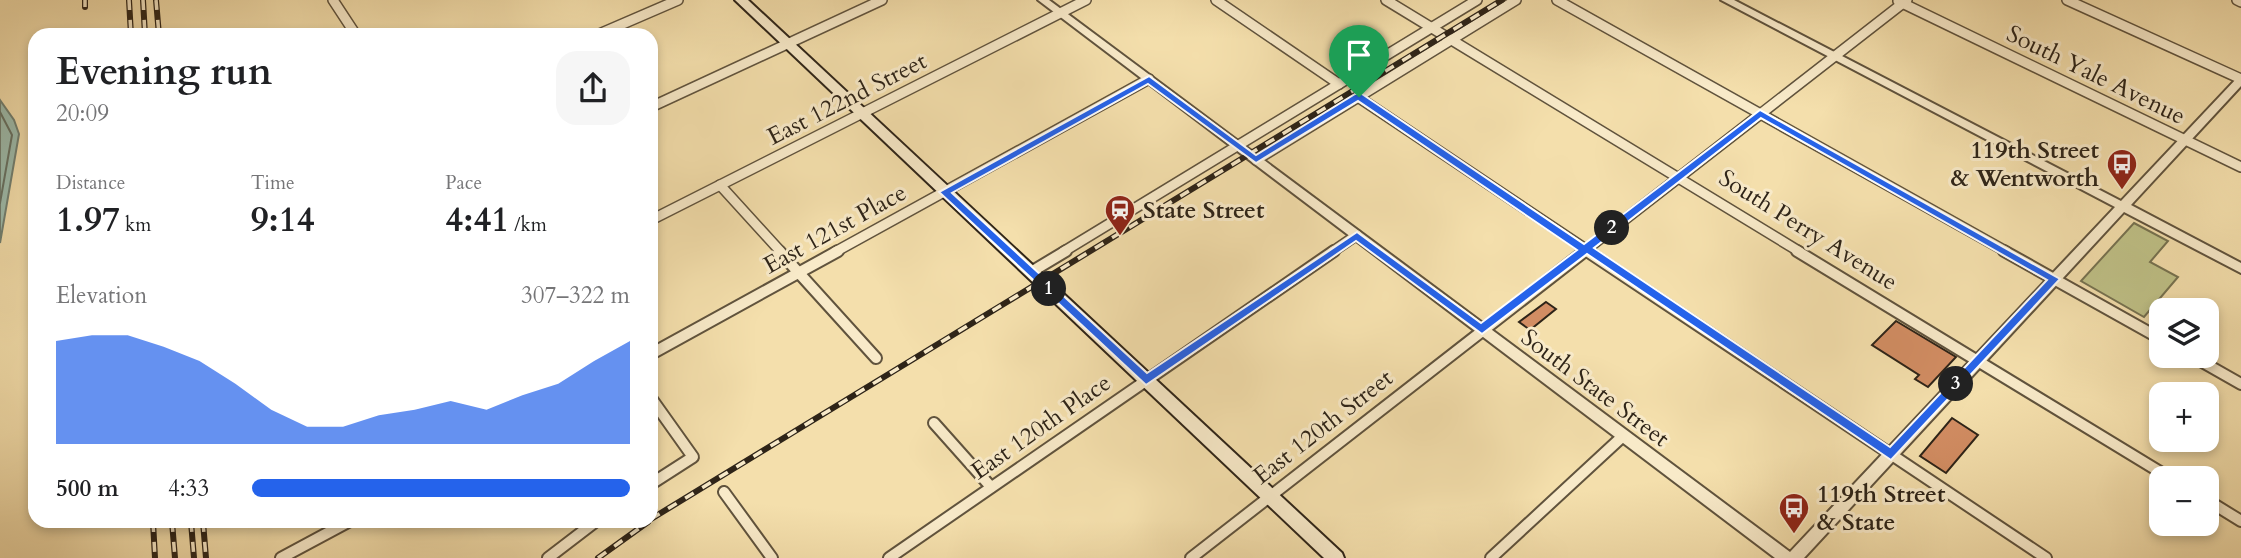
<!DOCTYPE html>
<html lang="en">
<head>
<meta charset="utf-8">
<style>
  :root { --surface:#fff; --page:#f6f6f6; --text:#202124; --muted:#757577; --accent:#2563eb }
  body { margin:0; font-family:Cardo,serif; background:var(--page); color:var(--text); height:100vh; display:flex; flex-direction:column; font-size:26px; white-space:nowrap }
  * { box-sizing:border-box; margin:0 }
  p { font-size:23px; color:var(--muted) }
  .icon { flex:none; width:38px; height:38px; fill:none; stroke:currentColor; stroke-width:2; stroke-linecap:round; stroke-linejoin:round }
  .map { position:relative; flex:1; overflow:hidden }
  .drawer { position:absolute; left:28px; top:28px; width:630px; height:500px; display:flex; flex-direction:column; background:var(--surface); border-radius:21px; box-shadow:0 4px 10px #0003 }
  .drawer>* { flex:none }
  .tools { position:absolute; left:2149px; top:298px; display:grid; gap:14px }
  .tools a { display:grid; place-items:center; width:70px; height:70px; border-radius:14px; background:var(--surface); box-shadow:0 4px 10px #0003; font-size:35px }
  .pin { position:absolute; display:grid; place-items:center; width:60px; height:60px; color:#fff; margin:-72px -30px; border-radius:50% 50% 50% 0; rotate:-45deg; box-shadow:0 0 7px #0007 }
  .pin .icon { rotate:45deg }
  .km { position:absolute; width:35px; height:35px; margin:-18px; border-radius:50%; background:#222; color:#fff; font-size:19px; line-height:35px; text-align:center }
  .round { display:grid; place-items:center; flex:none; width:74px; height:74px; border-radius:21px; background:var(--page) }
  .summary { display:flex; align-items:center; justify-content:space-between; height:119px; padding:0 28px }
  h1 { font-size:38px; font-weight:700; line-height:52px }
  .metrics { display:grid; grid-template-columns:repeat(3,1fr); gap:10px; height:119px; padding:7px 28px }
  .metrics div { display:grid; align-content:center }
  .metrics b { font-size:35px; font-weight:700 }
  .metrics small { font-size:19px; font-weight:400 }
  .metrics p { font-size:19px }
  .chart { height:196px; padding:14px 28px }
  .chart p { display:flex; justify-content:space-between }
  .chart svg { width:100%; height:126px; margin-top:7px; fill:var(--accent); opacity:.7 }
  ul { padding:0 28px; list-style:none; font-size:23px }
  li { display:grid; grid-template-columns:112px 84px 1fr; align-items:center; height:52px }
  li i { height:18px; border-radius:9px; background:var(--accent) }
  .map>svg:first-child { display:block }
  .green { fill:#bfc187; stroke:#767250; stroke-width:2 }
  .water { fill:#9cbcad; stroke:#707f71; stroke-width:2 }
  .lines { fill:none; stroke-linecap:round; stroke-linejoin:round }
  .shore { stroke:#657062; stroke-width:2 }
  .building { fill:#d28d63; stroke:#2e2418; stroke-width:2 }
  .minor-far1-casing { stroke:#60533d; stroke-width:12 }
  .minor-casing { stroke:#60533d; stroke-width:14 }
  .tertiary-casing { stroke:#60533d; stroke-width:4 }
  .secondary-casing { stroke:#2e2418; stroke-width:4 }
  .minor-far1 { stroke:#f8eac9; stroke-width:9 }
  .minor { stroke:#f8eac9; stroke-width:10 }
  .tertiary { fill:#f8eac9; fill-rule:evenodd }
  .secondary { fill:#f8eac9; fill-rule:evenodd }
  .rail-casing { stroke:#2e2418; stroke-width:6 }
  .rail { stroke:#f8eac9; stroke-width:3.5; stroke-dasharray:10; stroke-linecap:butt }
  .route { fill:#2563eb; stroke:#fff; stroke-width:2; fill-rule:evenodd }
  .labels { text-anchor:middle; dominant-baseline:central; stroke-width:6; stroke-linejoin:round; paint-order:stroke }
  .street-label { font-size:24px; fill:#2e2418; stroke:#f8eac9 }
  .poi-label { font-size:24px; font-weight:bold; fill:#2e2418; stroke:#f8eac9; text-anchor:start }
</style>
</head>
<body>
<div class="map">
<svg width="2241" height="558" viewBox="0 0 2241 558">
  <rect width="100%" height="100%" fill="#f4dfac"/>
  <filter id="stains"><feTurbulence type="fractalNoise" baseFrequency=".00286" numOctaves="4"/><feColorMatrix values="0 0 0 0 .2 0 0 0 0 .09 0 0 0 0 .02 0 0 0 .5 -.17"/></filter>
  <radialGradient id="worn" r=".72"><stop offset=".6" stop-color="#630" stop-opacity="0"/><stop offset="1" stop-color="#630" stop-opacity=".3"/></radialGradient>
  <polygon class="green" points="2134,223 2168,241 2150,262 2178,277 2144,317 2081,281"/>
  <polygon class="water" points="0,100 14,120 19,134 0,243"/>
  <g class="lines">
    <polyline class="shore" points="0,112 12,135 0,203"/>
  </g>
  <g class="building">
    <polygon points="1546,302 1556,309 1530,330 1519,322"/>
    <polygon points="1896,321 1956,357 1928,387 1915,379 1919,375 1872,345"/>
    <polygon points="1952,418 1978,435 1946,473 1920,456"/>
  </g>
  <g class="lines">
    <g class="minor-far1-casing">
      <g id="minor-far1">
        <polyline points="333,0 356,35"/>
        <polyline points="1216,0 1339,84"/>
        <polyline points="1386,0 1800,252"/>
        <polyline points="1557,0 2007,252"/>
        <polyline points="2067,0 2241,79"/>
        <polyline points="2237,0 2241,2"/>
        <polyline points="1898,1 2241,167"/>
        <polyline points="597,35 678,0"/>
        <polyline points="1358,97 1590,252"/>
        <polyline points="651,107 882,0"/>
        <polyline points="1256,160 1516,0"/>
        <polyline points="720,185 781,252"/>
        <polyline points="651,220 1086,0"/>
        <polyline points="835,252 1149,79"/>
        <polyline points="1063,252 1477,0"/>
        <polyline points="1332,252 1357,235"/>
        <polyline points="1583,252 1907,0"/>
      </g>
    </g>
    <g class="minor-casing">
      <g id="minor">
        <polyline points="779,251 876,358"/>
        <polyline points="1587,251 2046,558"/>
        <polyline points="1797,251 2170,478"/>
        <polyline points="2004,251 2161,339"/>
        <polyline points="1031,272 1066,251"/>
        <polyline points="651,354 838,251"/>
        <polyline points="2190,355 2241,384"/>
        <polyline points="651,398 693,457 651,484"/>
        <polyline points="934,423 991,487"/>
        <polyline points="724,492 772,558"/>
        <polyline points="2207,500 2241,521"/>
        <polyline points="281,558 348,522"/>
        <polyline points="548,558 595,522"/>
        <polyline points="889,558 1334,251"/>
        <polyline points="1191,558 1585,251"/>
        <polyline points="1491,558 1623,436"/>
      </g>
    </g>
    <g class="tertiary-casing">
      <polygon id="tertiary" points="1038,0 1049,0 1790,552 2115,207 1721,0 1734,0 2121,201 2237,78 2241,77 2241,86 2131,205 2241,263 2241,273 2124,212 1804,558 1775,558"/>
    </g>
    <g class="secondary-casing">
      <polygon id="secondary" points="735,0 748,0 1342,553 1344,558 1324,558"/>
    </g>
    <use href="#minor-far1" class="minor-far1"/>
    <use href="#minor" class="minor"/>
    <use href="#tertiary" class="tertiary"/>
    <use href="#secondary" class="secondary"/>
    <g class="rail-casing">
      <g id="rail">
        <polyline points="85,0 85,7"/>
        <polyline points="129,0 131,35"/>
        <polyline points="143,0 145,35"/>
        <polyline points="156,0 159,35"/>
        <polyline points="651,519 1502,0"/>
        <polyline points="153,522 155,558"/>
        <polyline points="172,522 175,558"/>
        <polyline points="191,522 194,558"/>
        <polyline points="203,522 206,558"/>
        <polyline points="598,558 648,522"/>
      </g>
    </g>
    <use href="#rail" class="rail"/>
  </g>
  <path class="route" d="M1149 76 1256 155 1355 94H1362L1584 244 1760 110 2060 279 1891 460 1587 254 1482 334 1356 241 1146 385 939 192ZM1148 84 1256 163 1358 101 1577 250 1481 323 1357 232 1147 373 952 193ZM1761 118 2047 280 1890 447 1594 248Z"/>
  <defs>
    <g id="bus-pin" transform="scale(1.575)"><path d="M0 17L-7.5 6A9.5 9.5 0 1 1 7.5 6Z" fill="#8f2418" stroke="#f8eac9"/><path d="M-5-6H5V4H4V6H2V4H-2V6H-4V4H-5ZM-3.5-4V0h7V-4ZM-3.5 1.2v1.5H-2V1.2ZM2 1.2v1.5H3.5V1.2Z" fill="#fff"/></g>
    <g id="station-pin" transform="scale(1.575)"><path d="M0 17L-7.5 6A9.5 9.5 0 1 1 7.5 6Z" fill="#8f2418" stroke="#f8eac9"/><path d="M-3-6H3Q5-6 5-4V2Q5 4 3 4L4.5 6H3L1.5 4h-3L-3 6H-4.5L-3 4Q-5 4-5 2V-4Q-5-6-3-6ZM-3.5-4v3h7v-3ZM-3.5 1v1.5H-2V1ZM2 1v1.5H3.5V1Z" fill="#fff"/></g>
  </defs>
  <g fill-rule="evenodd">
    <use href="#bus-pin" x="2122" y="164"/>
    <use href="#station-pin" x="1120" y="210"/>
    <use href="#bus-pin" x="1794" y="508"/>
  </g>
  <g class="labels">
    <g class="street-label">
      <text transform="translate(2096 75) rotate(26)">South Yale Avenue</text>
      <text transform="translate(847 99) rotate(-27)">East 122nd Street</text>
      <text transform="translate(835 229) rotate(-29)">East 121st Place</text>
      <text transform="translate(1808 230) rotate(32)">South Perry Avenue</text>
      <text transform="translate(1595 388) rotate(37)">South State Street</text>
      <text transform="translate(1041 427) rotate(-35)">East 120th Place</text>
      <text transform="translate(1323 427) rotate(-38)">East 120th Street</text>
    </g>
    <g class="poi-label">
      <text x="2099" y="150" text-anchor="end">119th Street<tspan x="2099" dy="28">&amp; Wentworth</tspan></text>
      <text x="1143" y="210">State Street</text>
      <text x="1817" y="494">119th Street<tspan x="1817" dy="28">&amp; State</tspan></text>
    </g>
  </g>
  <rect width="100%" height="100%" filter="url(#stains)"/>
  <rect width="100%" height="100%" fill="url(#worn)"/>
</svg>
<div class="tools">
<a><svg class="icon" aria-label="layers" viewBox="0 0 24 24"><path d="M12 4l9 5-9 5-9-5zM3 14l9 5 9-5"/></svg></a>
<a>+</a>
<a>−</a>
</div>
<div class="pin" style="left:1359px;top:97px;background:#1e9e55"><svg class="icon" aria-label="arrive" viewBox="0 0 24 24"><path d="M6 21V4h12l-3 4 3 4H6"/></svg></div>
<b class="km" style="left:1049px;top:289px">1</b>
<b class="km" style="left:1612px;top:228px">2</b>
<b class="km" style="left:1956px;top:384px">3</b>
<section class="drawer">
<div class="summary"><div><h1>Evening run</h1><p>20:09</p></div><a class="round"><svg class="icon" aria-label="share" viewBox="0 0 24 24"><path d="M12 15V3M7 8l5-5 5 5M5 13v7h14v-7"/></svg></a></div>
<div class="metrics">
<div><p>Distance</p><b>1.97<small> km</small></b></div>
<div><p>Time</p><b>9:14</b></div>
<div><p>Pace</p><b>4:41<small> /km</small></b></div>
</div>
<div class="chart"><p><span>Elevation</span>307–322 m</p>
<svg viewBox="0 0 160 44" preserveAspectRatio="none"><path d="M0 44V8L10 6L20 6L30 10L40 15L50 23L60 32L70 38L80 38L90 34L100 32L110 29L120 32L130 27L140 23L150 15L160 8V44z"/></svg>
</div>
<ul>
<li><b>500 m</b>4:33<i style="width:100%"></i></li>
</ul>
</section>
</div>
</body>
</html>
